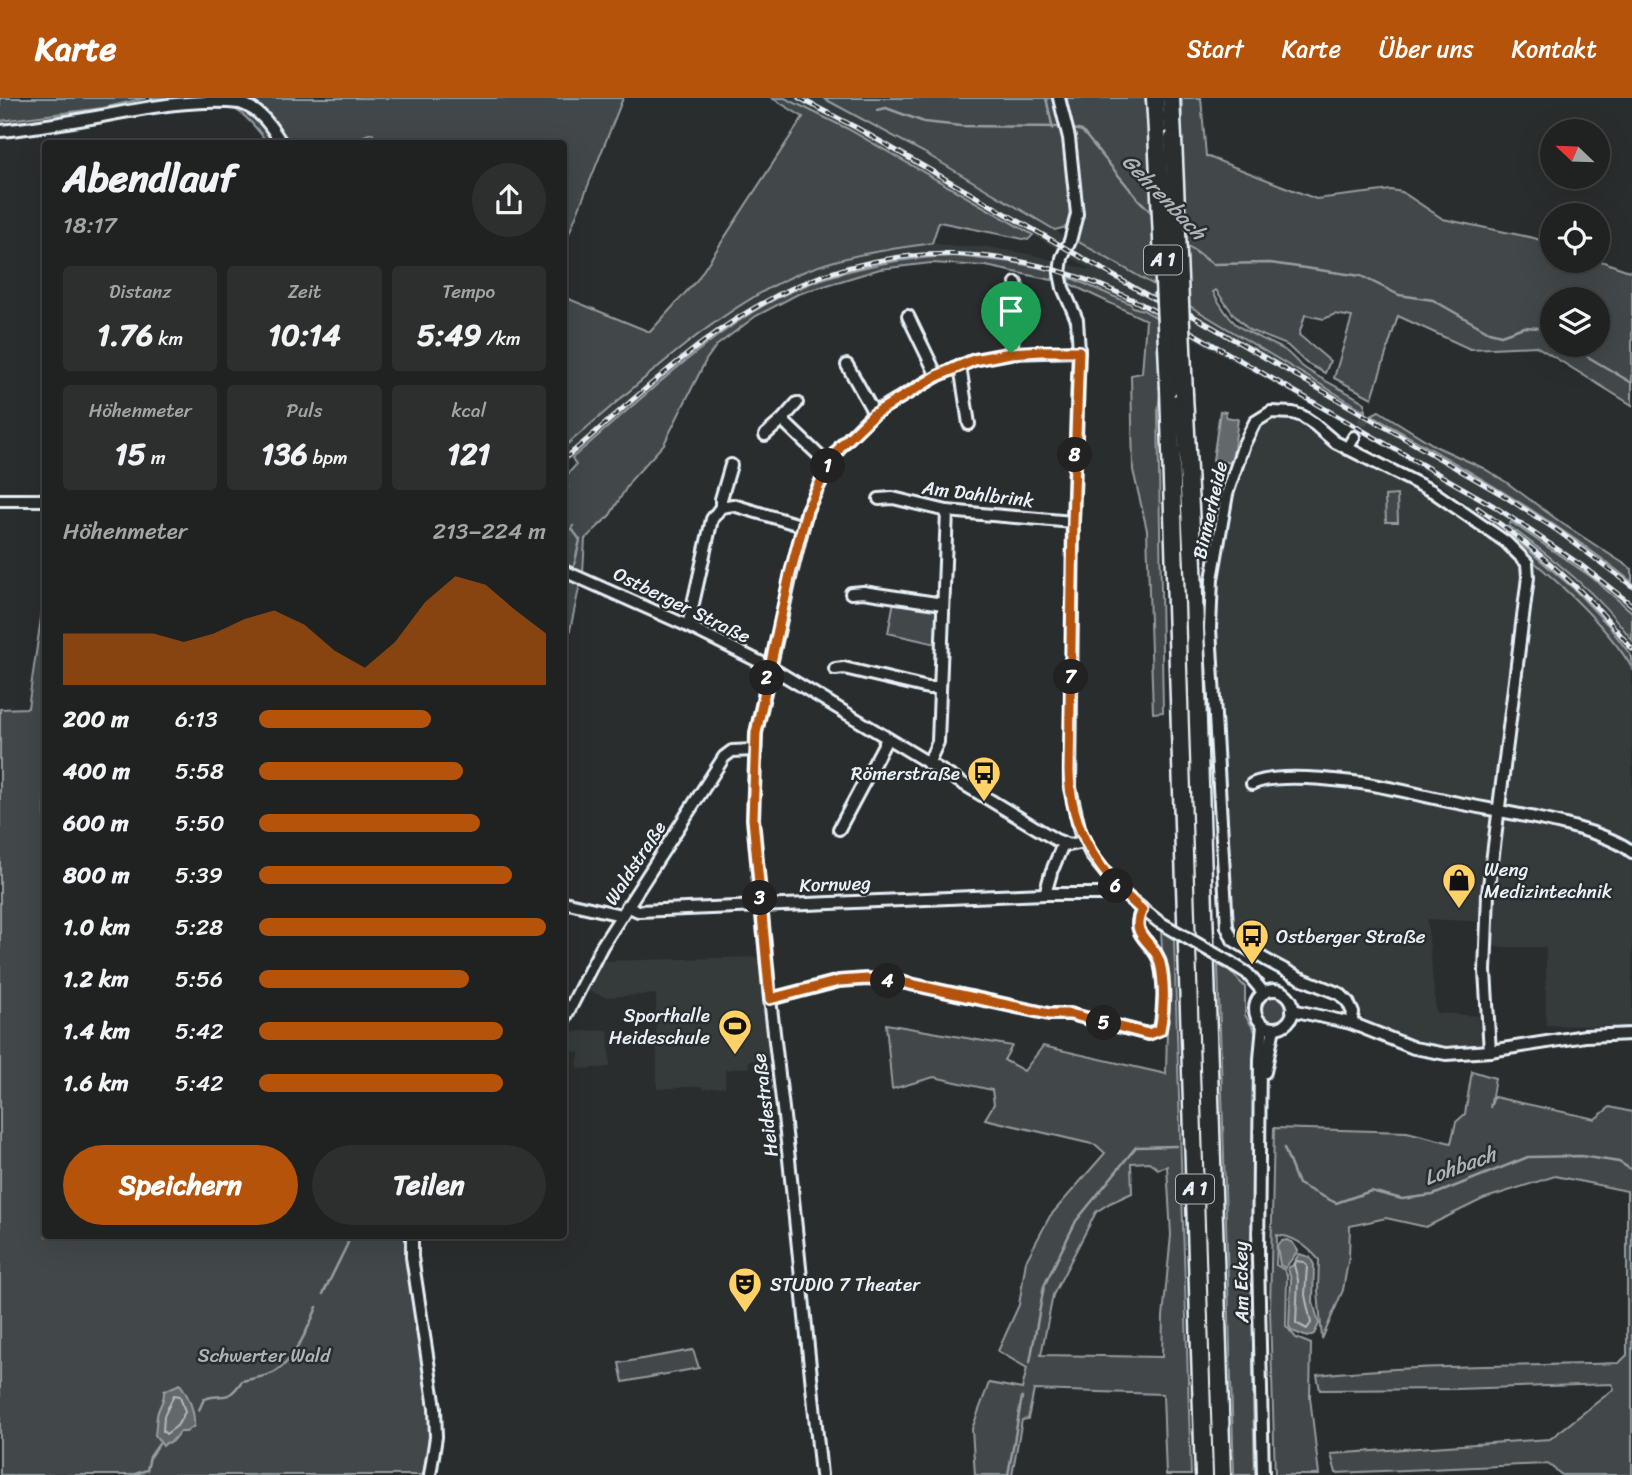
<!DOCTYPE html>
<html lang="de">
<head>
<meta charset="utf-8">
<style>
  :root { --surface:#202222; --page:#2d2f2f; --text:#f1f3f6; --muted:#a2a4a5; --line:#3d3f40; --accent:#b45309 }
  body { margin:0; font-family:Sriracha,sans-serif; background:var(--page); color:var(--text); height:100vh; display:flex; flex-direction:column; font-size:26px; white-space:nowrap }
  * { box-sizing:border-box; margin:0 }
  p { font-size:23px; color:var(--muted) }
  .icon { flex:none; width:38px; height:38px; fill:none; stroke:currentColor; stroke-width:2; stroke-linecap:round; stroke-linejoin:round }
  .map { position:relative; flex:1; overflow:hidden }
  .sheet { position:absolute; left:42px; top:42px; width:525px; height:1099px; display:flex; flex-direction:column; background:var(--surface); border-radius:7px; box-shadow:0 7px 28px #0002,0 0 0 2px var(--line) }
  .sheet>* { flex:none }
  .needle { width:46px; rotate:293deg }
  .tools { position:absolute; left:1540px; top:21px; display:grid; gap:14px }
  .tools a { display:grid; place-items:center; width:70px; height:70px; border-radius:50%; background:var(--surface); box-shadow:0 7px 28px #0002,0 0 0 2px var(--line); font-size:35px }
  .pin { position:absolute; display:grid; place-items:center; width:60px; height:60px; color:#fff; margin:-72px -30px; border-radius:50% 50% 50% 0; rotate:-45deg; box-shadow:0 0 7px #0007 }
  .pin .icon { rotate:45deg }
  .km { position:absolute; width:35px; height:35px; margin:-18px; border-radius:50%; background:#222; color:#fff; font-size:19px; line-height:35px; text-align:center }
  .round { display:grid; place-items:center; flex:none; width:74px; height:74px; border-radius:37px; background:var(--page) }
  .overview { display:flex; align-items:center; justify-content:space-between; height:119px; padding:0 21px }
  h1 { font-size:38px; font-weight:700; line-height:52px }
  .stats { display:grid; grid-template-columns:repeat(3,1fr); gap:10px; height:119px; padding:7px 21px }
  .stats div { display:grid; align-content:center; border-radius:7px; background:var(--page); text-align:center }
  .stats b { font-size:30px; font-weight:700 }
  .stats small { font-size:19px; font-weight:400 }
  .stats p { font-size:19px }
  .chart { height:196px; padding:14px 21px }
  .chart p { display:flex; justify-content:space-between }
  .chart svg { width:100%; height:126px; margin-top:7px; fill:var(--accent); opacity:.7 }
  .action { display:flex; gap:14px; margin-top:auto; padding:14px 21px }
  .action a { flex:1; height:80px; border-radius:42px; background:var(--accent); color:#fff; font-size:28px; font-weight:700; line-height:80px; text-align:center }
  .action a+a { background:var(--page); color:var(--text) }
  ul { padding:0 21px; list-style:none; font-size:23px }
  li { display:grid; grid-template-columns:112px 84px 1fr; align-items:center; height:52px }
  li i { height:18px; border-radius:9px; background:var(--accent) }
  header { display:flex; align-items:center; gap:42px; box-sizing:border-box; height:98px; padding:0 35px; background:var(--accent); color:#fff }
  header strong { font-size:33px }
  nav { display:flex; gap:38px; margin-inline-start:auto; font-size:24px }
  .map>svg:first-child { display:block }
  .built { fill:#363a3b }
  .green { fill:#424648; stroke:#959ca0; stroke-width:2; fill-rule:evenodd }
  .water { fill:#63686b; stroke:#989fa3; stroke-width:2 }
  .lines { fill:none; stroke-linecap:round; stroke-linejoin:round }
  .shore { stroke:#b3bac0; stroke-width:2 }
  .stream { stroke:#989fa3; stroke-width:2.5 }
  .minor-tunnel { stroke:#464a4c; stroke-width:10; stroke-dasharray:10 5; stroke-linecap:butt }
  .minor-casing { stroke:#e8f1f8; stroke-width:16 }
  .highway-casing { stroke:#e8f1f8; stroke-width:21 }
  .minor { stroke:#2a2d2e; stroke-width:10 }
  .highway { stroke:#2a2d2e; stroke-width:16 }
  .rail-casing { stroke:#e8f1f8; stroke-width:5 }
  .rail { stroke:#2a2d2e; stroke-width:2.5; stroke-dasharray:8; stroke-linecap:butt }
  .minor-bridge-casing { stroke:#e8f1f8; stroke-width:16; stroke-linecap:butt }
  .highway-bridge-casing { stroke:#e8f1f8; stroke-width:21; stroke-linecap:butt }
  .minor-bridge { stroke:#2a2d2e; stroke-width:10 }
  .highway-bridge { stroke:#2a2d2e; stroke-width:16 }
  .route-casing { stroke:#fff; stroke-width:14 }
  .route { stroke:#b45309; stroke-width:9 }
  .labels { text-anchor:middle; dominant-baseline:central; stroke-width:5; stroke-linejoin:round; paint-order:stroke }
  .shield { fill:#2a2d2e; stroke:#afb6bb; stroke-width:2 }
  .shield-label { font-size:18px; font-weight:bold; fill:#e8f1f8 }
  .street-label { font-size:19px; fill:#e8f1f8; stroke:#2a2d2e }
  .poi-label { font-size:19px; fill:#e8f1f8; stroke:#2a2d2e; text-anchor:start }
  .park-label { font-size:19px; fill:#aeb5ba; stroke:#2a2d2e }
  .water-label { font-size:21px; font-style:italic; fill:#acb3b9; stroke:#2a2d2e }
</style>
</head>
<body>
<header>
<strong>Karte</strong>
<nav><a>Start</a><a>Karte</a><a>Über uns</a><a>Kontakt</a></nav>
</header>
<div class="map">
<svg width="1632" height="1377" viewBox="0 0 1632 1377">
  <rect width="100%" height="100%" fill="#2a2d2e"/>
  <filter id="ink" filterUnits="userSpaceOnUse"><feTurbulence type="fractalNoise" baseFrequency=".0143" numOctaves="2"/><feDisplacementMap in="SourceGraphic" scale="14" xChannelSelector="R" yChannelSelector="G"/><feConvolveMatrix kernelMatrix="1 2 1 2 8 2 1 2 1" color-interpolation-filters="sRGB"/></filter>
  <g filter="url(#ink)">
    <g class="built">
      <polygon points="785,0 823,0 828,3 923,54 1055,132 1067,141 1061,153 911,66 900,62 896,58"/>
      <polygon points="1077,143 1188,207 1365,313 1471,373 1533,411 1593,453 1632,484 1632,514 1590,478 1553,452 1512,424 1509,428 1548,457 1588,492 1632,542 1632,559 1608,527 1573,490 1542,462 1443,388 1386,350 1143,212 1137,212 1132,209 1131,206 1096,189 1069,179 1064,176 1065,165 1093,173 1066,156 1073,145"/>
      <polygon points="932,145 955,149 988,149 1033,157 1056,163 1055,173 988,160 925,159 855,171 800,190 751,215 710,244 564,367 564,349 729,214 798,176 851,158"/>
      <polygon points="1261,316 1298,317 1440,396 1531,459 1594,522 1625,557 1632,570 1632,929 1546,927 1546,849 1491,849 1492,824 1427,821 1436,915 1478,918 1483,946 1443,950 1405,941 1366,923 1346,893 1302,875 1244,845 1230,826 1214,509 1215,467 1229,386"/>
      <polygon points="759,859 769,960 748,963 749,969 725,972 725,989 703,991 702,988 657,991 656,896 606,899 585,892 601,863"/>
      <polygon points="608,932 610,969 579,971 577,966 580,955 564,950 568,934"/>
    </g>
    <g class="green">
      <polygon points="0,0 146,0 103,10 0,23"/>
      <path d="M151 0H623L564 148V46L377 45 372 35 344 45H267C261 35 244 14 232 10 217 6 171 13 154 15Z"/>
      <path d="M772 0H785L848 31 1033 137 1028 142 939 124 932 145C887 152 840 157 798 176 714 212 634 291 564 349V199L650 234 697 182 803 19Z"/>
      <path d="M823 0H1053C1064 40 1075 86 1070 128L1055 132 923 54Z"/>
      <polygon points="1067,0 1145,0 1149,34 1156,188 1077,143 1082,112"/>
      <path d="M1182 0H1201L1206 58 1316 101 1391 92 1402 94 1443 121 1534 140 1552 146V163L1598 162 1632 174V307L1536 248 1470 251 1398 218 1372 300 1334 280 1352 219 1335 216 1324 221 1305 217 1299 237 1330 263 1325 275 1306 265 1287 247 1249 232 1234 217 1216 192 1213 194C1237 237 1243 230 1283 251 1291 256 1296 264 1303 269 1322 283 1346 292 1365 305V313L1188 207 1181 40ZM1552 201H1598V247H1552Z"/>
      <path d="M955 158 1011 164 1055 173 1052 182 986 168 931 165 880 171 798 196 756 218 716 248 706 262 664 346 631 382 610 417 585 441 583 475 575 483 580 486 564 560V392L568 389 564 386V375L566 378 576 367 572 360C630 311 687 256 751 215 811 177 884 160 955 158Z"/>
      <polygon points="1069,179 1131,206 1132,209 1143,212 1157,220 1161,290 1158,311 1163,614 1153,615 1147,432 1133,372 1131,277 1142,275 1146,222 1070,186"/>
      <path d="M1379 313 1437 349 1483 370 1506 384 1563 426 1632 471V484C1551 419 1462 368 1371 317Z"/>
      <polygon points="1397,397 1398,424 1386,424 1385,398"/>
      <path d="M1511 424 1590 478 1632 514V542C1599 496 1554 461 1509 428Z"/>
      <path d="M1506 433 1573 490 1608 527 1632 559V570C1608 528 1543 468 1503 440Z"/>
      <polygon points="45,493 46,1138 408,1138 411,1181 430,1312 432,1338 425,1377 0,1377 0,611 28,610"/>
      <polygon points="894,503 935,512 938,514 936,546 888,535"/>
      <path d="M1161 833 1174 842 1191 1377H1166L1163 1296 1034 1292 1028 1321 1022 1322 1012 1377H975L972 1331 989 1285 1022 1291 1027 1270 998 1253 1019 1207 1026 1163 1050 1118 1105 1055 1096 1047 985 1021 994 1006 992 992 934 979 892 991 886 926 1012 948 1004 962 1024 973 1043 948 1166 976 1167 931ZM1149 1064 1158 1071 1167 1068 1171 1137 1163 1219 1162 1259 1041 1257 1053 1197 1096 1114 1110 1105 1132 1095 1131 1065Z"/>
      <polygon points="1218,867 1229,872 1245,889 1245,917 1256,935 1253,1006 1253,1304 1255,1377 1234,1377"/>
      <circle cx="1274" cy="912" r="15"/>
      <path d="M1472 973 1495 980 1490 1010 1494 999 1595 1021 1610 1009 1632 1014V1377H1562L1548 1366 1336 1375 1331 1356 1550 1341 1614 1291 1612 1286 1455 1291 1320 1292 1317 1277C1417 1266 1518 1269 1619 1265L1627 1257V1093L1555 1078 1483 1101 1426 1129 1386 1120 1350 1128 1349 1158 1343 1192 1322 1241 1318 1193 1319 1162C1308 1149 1295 1138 1277 1137L1276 1167 1284 1172 1287 1177 1286 1228 1296 1240 1311 1246 1310 1299 1319 1377H1275L1270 1213 1274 1030 1407 1034 1451 1045 1456 1024 1465 1016Z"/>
      <polygon points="693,1252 699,1270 623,1284 619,1265"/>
    </g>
    <g class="water">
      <polygon points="1220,313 1226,314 1226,319 1238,321 1232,365 1213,362"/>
      <polygon points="1287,1142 1293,1145 1298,1153 1285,1170 1280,1167 1277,1148 1282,1143"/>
      <polygon points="1299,1156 1310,1159 1314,1167 1313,1204 1319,1226 1314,1236 1307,1239 1292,1233 1289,1228 1291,1182 1288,1170 1292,1168"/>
      <path d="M180 1286C189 1298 195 1314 194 1328L186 1334H180L171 1344 166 1345 163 1348 155 1337C156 1330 156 1324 157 1318 158 1308 165 1304 164 1293Z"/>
    </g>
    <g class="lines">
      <g class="shore">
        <polygon points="1295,1163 1304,1164 1307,1168 1305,1197 1311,1225 1307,1231 1296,1225 1298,1182 1294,1167"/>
        <polygon points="174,1297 180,1298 185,1314 177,1328 166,1336 163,1333 164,1318"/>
      </g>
      <g class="stream">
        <polyline points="1046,0 1053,31"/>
        <polyline points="877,12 886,10 924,24 961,28 1063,29"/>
        <polyline points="1069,30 1082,33 1138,101 1153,116"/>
        <polyline points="1183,145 1213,166 1270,165 1361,178 1399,197 1433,202 1489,234 1501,237 1524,229 1539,230 1552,236"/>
        <polyline points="1568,247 1632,285"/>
        <polyline points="573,472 580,442 572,431 573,428"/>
        <polyline points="564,487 569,482"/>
        <polyline points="1284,1050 1298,1086 1336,1105 1371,1093 1402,1101 1433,1097 1528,1059 1581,1058 1619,1064 1632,1072"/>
        <polyline points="323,1196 347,1147 350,1138"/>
        <polyline points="1030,1264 1044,1188 1076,1123 1136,1049 1176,1048"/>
        <path d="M199 1312 204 1301C225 1294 226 1306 242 1283 253 1280 266 1279 275 1274 294 1263 309 1229 317 1209"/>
        <polyline points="132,1377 147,1372 150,1359 159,1346"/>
        <polyline points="1008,1377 1022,1299"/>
      </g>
      <polyline class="minor-tunnel" points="1354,339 1368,315"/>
      <g class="minor-casing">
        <g id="minor">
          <polyline points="1059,0 1069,40 1077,116 1070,143 1062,160 1060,175 1063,190 1077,222 1079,253 1073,424 1070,690 1080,734 1092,758 1121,794 1159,824"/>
          <path d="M0 33C34 30 68 24 102 18 145 10 196 0 240 5 261 12 271 28 282 46"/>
          <polyline points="908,218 937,278"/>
          <polyline points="1011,255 1018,194 1016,185"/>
          <polyline points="847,267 874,315"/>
          <polyline points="960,268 969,326"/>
          <polyline points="782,322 797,305"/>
          <polyline points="765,337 782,322 829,367"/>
          <polyline points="1347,351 1354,339"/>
          <polyline points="879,401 893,400 947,413 1073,424"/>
          <polyline points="0,402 41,402 46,400"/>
          <polyline points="721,409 721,401 731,367"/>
          <polyline points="564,473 688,528 770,569 1056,742 1069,747 1084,744"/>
          <polyline points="851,495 863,494 943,506"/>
          <polyline points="688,528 712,421 721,409 733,407 803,428"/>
          <polyline points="835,571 844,570 928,590 940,590"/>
          <polyline points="928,666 938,644 947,413"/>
          <path d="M1252 686C1274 675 1328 681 1353 684 1388 688 1423 698 1458 705 1500 714 1602 728 1632 754"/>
          <polyline points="839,731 887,641"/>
          <polyline points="1053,770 1063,746"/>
          <polyline points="1045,796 1051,775"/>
          <polyline points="564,804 621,817"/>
          <polyline points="627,808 638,813 1045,796 1114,796"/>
          <polyline points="1231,865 1247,875 1264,895"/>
          <circle cx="1274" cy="911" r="19"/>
          <path d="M770 901 839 883 867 881 901 884 1049 916H1070L1148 936 1160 931C1164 911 1165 885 1160 865 1155 843 1128 839 1142 812"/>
          <polyline points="1292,912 1351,925 1414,950 1446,956 1490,953 1585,938 1632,936"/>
          <polyline points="564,922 602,848 724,659 732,653 755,652"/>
          <polyline points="1351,925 1353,915 1348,904 1340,896 1300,880 1266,862 1233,842 1227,829 1210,530 1212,481 1227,396 1244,346 1255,324 1271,314 1293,315 1302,318 1314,326 1335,344 1432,393 1506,444 1527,465 1528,479 1488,796 1485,873 1490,953"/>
          <polyline points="1263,927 1260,961 1258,1160 1263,1377"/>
          <polyline points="1265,974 1274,930"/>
          <polyline points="412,1138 412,1159 435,1310 436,1339 430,1377"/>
          <polyline points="821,1377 789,1061 770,901 753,721 756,635 791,476 807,412 829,367 841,348 874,315 937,278 974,262 1011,255 1079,253"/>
        </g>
      </g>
      <g class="highway-casing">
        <g id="highway">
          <polyline points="1155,0 1157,34"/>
          <polyline points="1171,0 1173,41"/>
          <polyline points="1169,290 1204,1377"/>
          <polyline points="1184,297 1193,467 1222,1377"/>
        </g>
      </g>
      <use href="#minor" class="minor"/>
      <use href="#highway" class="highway"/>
      <g class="rail-casing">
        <g id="rail">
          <polyline points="799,0 857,30 1161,205"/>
          <polyline points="1155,196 1501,396 1558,433 1632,488"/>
          <path d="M564 361C623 312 685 251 751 212 880 134 1022 142 1151 211L1494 408 1581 467 1632 507"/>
          <path d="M1478 410C1536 451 1589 495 1632 551"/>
        </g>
      </g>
      <use href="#rail" class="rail"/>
      <g class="minor-bridge-casing">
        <polyline id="minor-bridge" points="1159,824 1231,865"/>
      </g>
      <g class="highway-bridge-casing">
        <g id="highway-bridge">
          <polyline points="1157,34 1169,290"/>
          <polyline points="1173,41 1184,297"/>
        </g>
      </g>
      <use href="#minor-bridge" class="minor-bridge"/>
      <use href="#highway-bridge" class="highway-bridge"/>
    </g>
  </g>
  <g class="lines" filter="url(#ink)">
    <g class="route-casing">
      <path id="route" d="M1042 253H1079L1073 424 1069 673C1070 732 1099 775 1142 812 1128 839 1155 843 1160 865 1165 885 1164 912 1160 932L1148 936 1070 916H1049L901 884 867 881 839 883 770 901 753 721 756 635 790 476 807 412 829 367 841 348 874 316 937 278 974 262 1011 255Z"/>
    </g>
    <use href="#route" class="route"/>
  </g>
  <defs>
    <g id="bus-pin" transform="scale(1.75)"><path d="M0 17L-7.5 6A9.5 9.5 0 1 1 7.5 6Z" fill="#ffd166" stroke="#2a2d2e"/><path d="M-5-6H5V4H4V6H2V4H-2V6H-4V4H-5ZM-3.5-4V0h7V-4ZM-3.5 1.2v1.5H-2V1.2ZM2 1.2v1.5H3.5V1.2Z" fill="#111"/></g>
    <g id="shop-pin" transform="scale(1.75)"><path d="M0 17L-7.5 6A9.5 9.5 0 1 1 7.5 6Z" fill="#ffd166" stroke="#2a2d2e"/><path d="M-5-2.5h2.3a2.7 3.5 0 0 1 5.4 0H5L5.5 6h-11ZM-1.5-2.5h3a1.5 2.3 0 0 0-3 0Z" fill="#111"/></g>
    <g id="stadium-pin" transform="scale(1.75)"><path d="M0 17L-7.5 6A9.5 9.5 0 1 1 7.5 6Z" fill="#ffd166" stroke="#2a2d2e"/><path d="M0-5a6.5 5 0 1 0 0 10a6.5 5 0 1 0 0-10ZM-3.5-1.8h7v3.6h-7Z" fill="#111"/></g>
    <g id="theatre-pin" transform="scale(1.75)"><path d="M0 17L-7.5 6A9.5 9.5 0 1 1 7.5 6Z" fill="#ffd166" stroke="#2a2d2e"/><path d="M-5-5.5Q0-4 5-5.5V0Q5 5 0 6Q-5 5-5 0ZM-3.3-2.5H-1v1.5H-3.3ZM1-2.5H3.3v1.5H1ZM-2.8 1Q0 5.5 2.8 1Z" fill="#111"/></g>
  </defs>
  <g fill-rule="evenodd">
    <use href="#bus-pin" x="984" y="675"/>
    <use href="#shop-pin" x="1459" y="782"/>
    <use href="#bus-pin" x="1252" y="838"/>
    <use href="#stadium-pin" x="735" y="928"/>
    <use href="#theatre-pin" x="745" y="1186"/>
  </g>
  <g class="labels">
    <g class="shield">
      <rect x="1144" y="147.5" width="38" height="29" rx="5"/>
      <rect x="1176" y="1076.5" width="38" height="29" rx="5"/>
    </g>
    <g class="shield-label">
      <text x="1163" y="162">A 1</text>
      <text x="1195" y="1091">A 1</text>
    </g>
    <g class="street-label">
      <text transform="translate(978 396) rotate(7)">Am Dahlbrink</text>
      <text transform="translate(1210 412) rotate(-77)">Binnerheide</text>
      <text transform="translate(682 507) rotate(26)">Ostberger Straße</text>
      <text transform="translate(635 765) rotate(-57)">Waldstraße</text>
      <text transform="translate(835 786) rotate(-2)">Kornweg</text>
      <text transform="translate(765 1007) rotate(-97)">Heidestraße</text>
      <text transform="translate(1241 1184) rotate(-91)">Am Eckey</text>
    </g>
    <g class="poi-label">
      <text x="960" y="675" text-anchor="end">Römerstraße</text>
      <text x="1484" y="771">Weng<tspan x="1484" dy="22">Medizintechnik</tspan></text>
      <text x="1276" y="838">Ostberger Straße</text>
      <text x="710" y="917" text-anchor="end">Sporthalle<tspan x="710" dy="22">Heideschule</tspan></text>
      <text x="770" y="1186">STUDIO 7 Theater</text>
    </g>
    <g class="park-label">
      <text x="264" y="1257">Schwerter Wald</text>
    </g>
    <g class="water-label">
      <text transform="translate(1164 99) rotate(46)">Gehrenbach</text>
      <text transform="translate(1460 1068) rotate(-20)">Lohbach</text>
    </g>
  </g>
</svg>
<div class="tools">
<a><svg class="needle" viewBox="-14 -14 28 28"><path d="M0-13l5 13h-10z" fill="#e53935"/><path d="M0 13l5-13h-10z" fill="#a2a4a5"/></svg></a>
<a><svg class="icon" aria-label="locate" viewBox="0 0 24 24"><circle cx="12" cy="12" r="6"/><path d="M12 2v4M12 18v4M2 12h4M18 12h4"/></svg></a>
<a><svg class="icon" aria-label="layers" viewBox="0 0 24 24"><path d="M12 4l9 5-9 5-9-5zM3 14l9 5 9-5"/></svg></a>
</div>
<div class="pin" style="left:1011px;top:255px;background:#1e9e55"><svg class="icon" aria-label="arrive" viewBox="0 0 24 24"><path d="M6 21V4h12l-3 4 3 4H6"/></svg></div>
<b class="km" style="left:828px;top:368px">1</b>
<b class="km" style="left:767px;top:580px">2</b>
<b class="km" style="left:760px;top:800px">3</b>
<b class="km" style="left:888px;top:883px">4</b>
<b class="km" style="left:1104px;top:925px">5</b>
<b class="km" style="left:1116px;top:788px">6</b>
<b class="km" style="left:1071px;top:579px">7</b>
<b class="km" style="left:1075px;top:357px">8</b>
<section class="sheet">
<div class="overview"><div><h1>Abendlauf</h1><p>18:17</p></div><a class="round"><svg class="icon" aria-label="share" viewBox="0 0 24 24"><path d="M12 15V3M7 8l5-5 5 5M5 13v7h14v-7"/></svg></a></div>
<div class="stats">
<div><p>Distanz</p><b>1.76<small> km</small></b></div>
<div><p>Zeit</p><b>10:14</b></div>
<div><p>Tempo</p><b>5:49<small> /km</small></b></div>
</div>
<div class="stats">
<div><p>Höhenmeter</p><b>15<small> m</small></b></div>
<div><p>Puls</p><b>136<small> bpm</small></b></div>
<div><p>kcal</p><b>121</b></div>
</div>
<div class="chart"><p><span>Höhenmeter</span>213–224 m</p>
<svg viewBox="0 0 160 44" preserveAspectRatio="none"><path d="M0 44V26L10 26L20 26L30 26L40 29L50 26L60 21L70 18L80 23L90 32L100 38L110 29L120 15L130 6L140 9L150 18L160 26V44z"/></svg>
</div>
<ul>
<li><b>200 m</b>6:13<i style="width:60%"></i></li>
<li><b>400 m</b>5:58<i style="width:71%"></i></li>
<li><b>600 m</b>5:50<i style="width:77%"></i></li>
<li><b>800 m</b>5:39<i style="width:88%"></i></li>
<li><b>1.0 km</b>5:28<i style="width:100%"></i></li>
<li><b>1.2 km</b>5:56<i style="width:73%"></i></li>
<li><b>1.4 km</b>5:42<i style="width:85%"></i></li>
<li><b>1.6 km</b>5:42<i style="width:85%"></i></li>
</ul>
<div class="action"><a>Speichern</a><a>Teilen</a></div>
</section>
</div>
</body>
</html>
